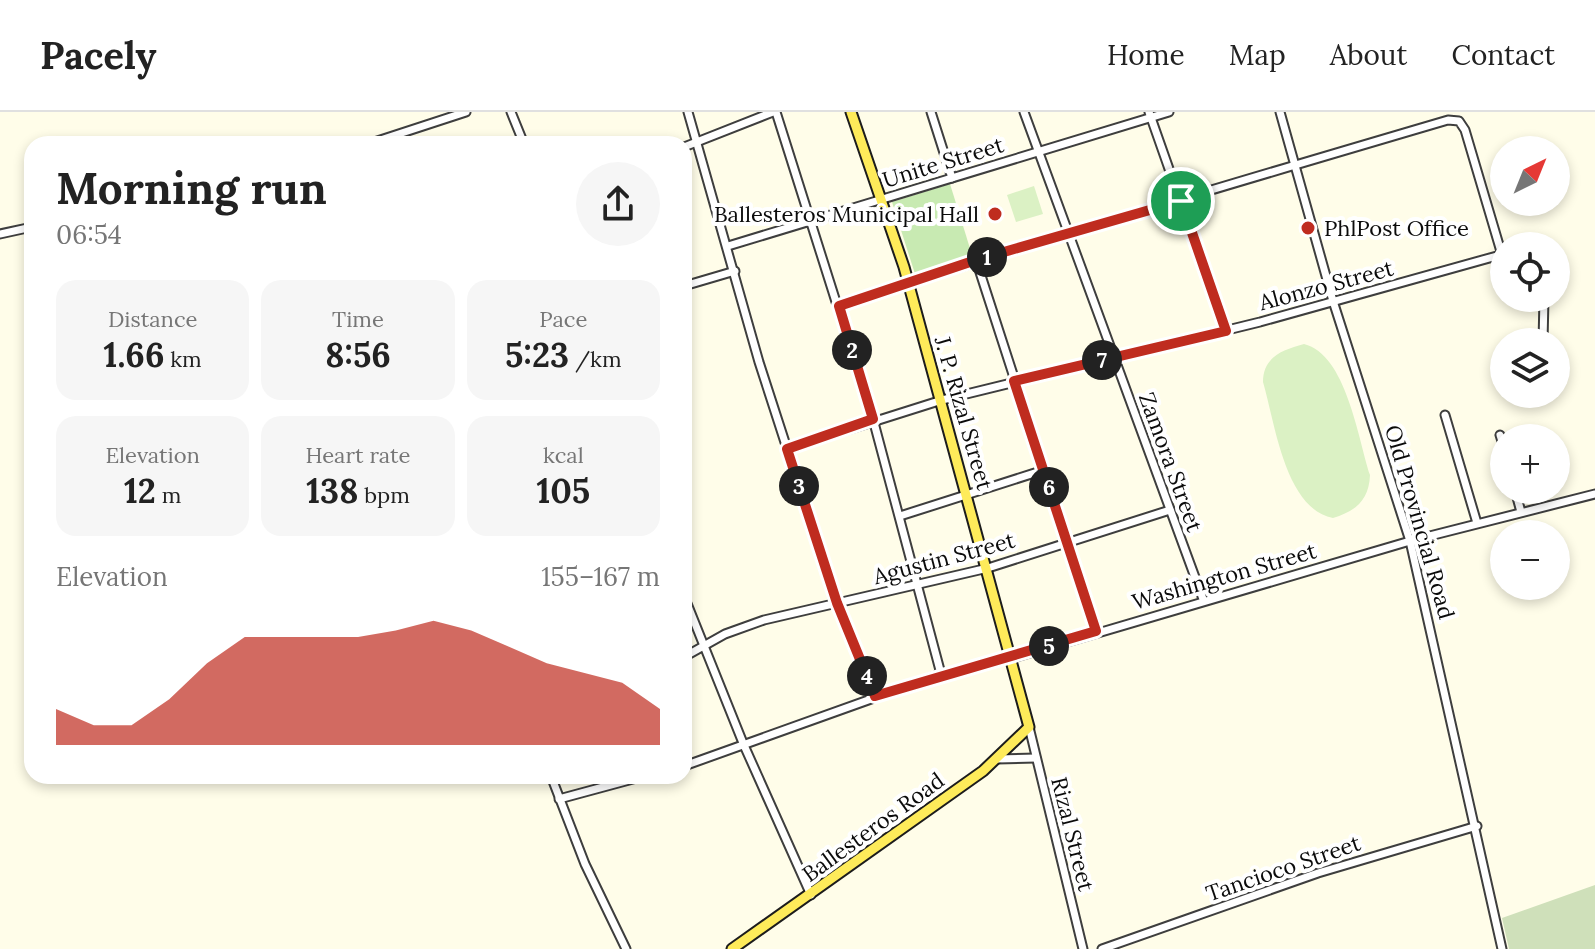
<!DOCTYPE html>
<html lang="en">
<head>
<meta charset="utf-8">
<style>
  :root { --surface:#fff; --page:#f6f6f6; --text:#222; --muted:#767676; --line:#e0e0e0; --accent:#bf2c1f }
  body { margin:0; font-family:Lora,serif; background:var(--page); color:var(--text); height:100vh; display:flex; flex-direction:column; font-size:30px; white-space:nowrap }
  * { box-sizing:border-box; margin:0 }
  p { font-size:26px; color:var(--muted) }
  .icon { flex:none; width:44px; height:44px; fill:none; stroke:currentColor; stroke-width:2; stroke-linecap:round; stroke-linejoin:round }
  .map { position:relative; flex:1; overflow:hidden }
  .details { position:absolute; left:24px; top:24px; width:668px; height:648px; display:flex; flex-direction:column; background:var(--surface); border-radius:24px; box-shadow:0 4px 12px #0003 }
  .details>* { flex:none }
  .needle { width:52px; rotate:43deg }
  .tools { position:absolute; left:1490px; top:24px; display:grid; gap:16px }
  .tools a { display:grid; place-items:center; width:80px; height:80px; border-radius:50%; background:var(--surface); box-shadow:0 4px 12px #0003; font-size:40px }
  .pin { position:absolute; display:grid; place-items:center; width:68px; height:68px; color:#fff; margin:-34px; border:4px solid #fff; border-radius:50%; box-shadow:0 2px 8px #0007 }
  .km { position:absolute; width:40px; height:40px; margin:-20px; border-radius:50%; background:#222; color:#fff; font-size:22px; line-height:40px; text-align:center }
  .round { display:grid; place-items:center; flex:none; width:84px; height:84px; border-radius:42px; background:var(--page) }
  .overview { display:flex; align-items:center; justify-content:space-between; height:136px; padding:0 32px }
  h1 { font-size:44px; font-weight:700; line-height:60px }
  .stats { display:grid; grid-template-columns:repeat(3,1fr); gap:12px; height:136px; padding:8px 32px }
  .stats div { display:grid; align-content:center; border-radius:20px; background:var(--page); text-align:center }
  .stats b { font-size:34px; font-weight:700 }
  .stats small { font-size:22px; font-weight:400 }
  .stats p { font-size:22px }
  .chart { height:224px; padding:16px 32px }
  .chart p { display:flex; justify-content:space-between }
  .chart svg { width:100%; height:144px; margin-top:8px; fill:var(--accent); opacity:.7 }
  header { display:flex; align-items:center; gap:48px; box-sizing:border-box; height:112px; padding:0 40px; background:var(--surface); border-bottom:2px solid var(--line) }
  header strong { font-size:38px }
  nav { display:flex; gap:44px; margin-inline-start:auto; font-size:28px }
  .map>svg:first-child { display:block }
  .green { fill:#c8eab2 }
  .cemetery { fill:#cfe0ba }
  .pitch { fill:#dbf1c4 }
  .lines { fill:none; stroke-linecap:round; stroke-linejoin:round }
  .minor-casing { stroke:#3e3e3e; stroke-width:11 }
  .major-casing { stroke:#1c1c1c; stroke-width:13 }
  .minor { stroke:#fff; stroke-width:7 }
  .major { stroke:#feeb5a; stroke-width:9 }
  .route-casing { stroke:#fff; stroke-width:16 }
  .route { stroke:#bf2c1f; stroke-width:10 }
  .poi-dot { fill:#bf2c1f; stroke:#fff; stroke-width:3 }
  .labels { text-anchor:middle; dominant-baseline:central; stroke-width:8; stroke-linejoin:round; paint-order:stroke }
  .street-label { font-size:22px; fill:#0b0b0b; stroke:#fff }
  .poi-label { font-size:22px; fill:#0b0b0b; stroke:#fff; text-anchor:end }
</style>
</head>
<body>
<header>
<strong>Pacely</strong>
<nav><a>Home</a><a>Map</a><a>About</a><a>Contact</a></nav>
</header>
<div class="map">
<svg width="1595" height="837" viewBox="0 0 1595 837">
  <rect width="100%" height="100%" fill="#fffde9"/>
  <polygon class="green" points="950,72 973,146 916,165 892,90"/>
  <polygon class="cemetery" points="1595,773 1595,837 1509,837 1502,806"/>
  <g class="pitch">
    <polygon points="1034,74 1043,102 1016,110 1007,83"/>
    <path d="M1304 232C1346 242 1358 326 1370 363 1369 388 1356 399 1333 406 1285 397 1275 311 1263 270 1263 245 1282 238 1304 232Z"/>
  </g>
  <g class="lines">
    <g class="minor-casing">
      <g id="minor">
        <polyline points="511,0 524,32"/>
        <polyline points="688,0 759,250 837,491 875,584"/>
        <polyline points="776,0 873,307 941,562"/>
        <polyline points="931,0 952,66"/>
        <polyline points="1024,0 1203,487"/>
        <polyline points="1149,0 1226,219"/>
        <polyline points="1280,0 1333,189 1410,429 1502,837"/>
        <polyline points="368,32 466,0"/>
        <polyline points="684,35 773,0"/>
        <polyline points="0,122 32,115"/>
        <polyline points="728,134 1169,0"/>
        <polyline points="976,148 1096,519"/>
        <polyline points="684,174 735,159"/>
        <path d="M839 194C1040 128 1244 68 1448 8L1459 9 1465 18 1502 143"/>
        <polyline points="1543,230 1544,186"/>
        <polyline points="1445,303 1477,411"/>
        <polyline points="1500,323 1504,336"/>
        <polyline points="787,337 942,288 1260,210 1504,142"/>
        <polyline points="1515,378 1521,400"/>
        <polyline points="900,404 1044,358"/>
        <polyline points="684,484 743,631 811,783"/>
        <polyline points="684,545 725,522 764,508 988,456 1170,398"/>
        <polyline points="1029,615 1083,837"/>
        <polyline points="997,647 1036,646"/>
        <polyline points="684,654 941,562 1013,546 1410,429 1595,382"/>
        <polyline points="551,664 585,752 626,837"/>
        <polyline points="559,687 644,664"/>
        <polyline points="1102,837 1318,761 1477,714"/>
      </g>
    </g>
    <g class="major-casing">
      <polyline id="major" points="732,837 983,659 1029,615 904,155 851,0"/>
    </g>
    <use href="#minor" class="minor"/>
    <use href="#major" class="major"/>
  </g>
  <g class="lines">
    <g class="route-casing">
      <polygon id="route" points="1181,89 1226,219 1014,269 1096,519 875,584 837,491 787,337 873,307 839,194 976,148"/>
    </g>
    <use href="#route" class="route"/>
  </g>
  <g class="poi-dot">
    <circle cx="995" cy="102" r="8"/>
    <circle cx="1308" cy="116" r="8"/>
  </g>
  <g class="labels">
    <g class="street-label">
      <text transform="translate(943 50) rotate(-17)">Unite Street</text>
      <text transform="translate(1326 173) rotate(-15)">Alonzo Street</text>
      <text transform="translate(964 301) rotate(74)">J. P. Rizal Street</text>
      <text transform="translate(1171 350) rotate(70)">Zamora Street</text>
      <text transform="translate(1420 410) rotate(74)">Old Provincial Road</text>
      <text transform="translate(944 446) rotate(-15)">Agustin Street</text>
      <text transform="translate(1224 464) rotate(-16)">Washington Street</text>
      <text transform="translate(873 715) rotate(-36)">Ballesteros Road</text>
      <text transform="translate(1073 722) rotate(76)">Rizal Street</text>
      <text transform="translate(1283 756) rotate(-19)">Tancioco Street</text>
    </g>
    <g class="poi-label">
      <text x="979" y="102">Ballesteros Municipal Hall</text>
      <text x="1324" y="116" text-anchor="start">PhlPost Office</text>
    </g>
  </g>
</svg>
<div class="tools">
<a><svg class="needle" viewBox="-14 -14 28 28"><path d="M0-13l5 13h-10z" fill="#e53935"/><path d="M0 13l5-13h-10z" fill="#767676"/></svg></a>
<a><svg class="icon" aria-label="locate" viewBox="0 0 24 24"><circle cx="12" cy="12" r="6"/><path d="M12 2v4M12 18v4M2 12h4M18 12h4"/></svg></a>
<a><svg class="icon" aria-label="layers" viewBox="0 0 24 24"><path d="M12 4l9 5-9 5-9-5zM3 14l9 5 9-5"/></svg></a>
<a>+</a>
<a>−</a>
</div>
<div class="pin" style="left:1181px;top:89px;background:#1e9e55"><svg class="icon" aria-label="arrive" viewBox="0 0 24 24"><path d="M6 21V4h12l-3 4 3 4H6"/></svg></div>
<b class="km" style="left:987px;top:145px">1</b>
<b class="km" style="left:852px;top:238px">2</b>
<b class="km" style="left:799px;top:374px">3</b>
<b class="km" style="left:867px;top:564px">4</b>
<b class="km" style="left:1049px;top:534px">5</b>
<b class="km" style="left:1049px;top:375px">6</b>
<b class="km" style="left:1102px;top:248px">7</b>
<section class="details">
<div class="overview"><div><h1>Morning run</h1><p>06:54</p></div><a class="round"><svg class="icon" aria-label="share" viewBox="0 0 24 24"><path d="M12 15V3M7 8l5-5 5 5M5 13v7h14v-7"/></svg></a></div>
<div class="stats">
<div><p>Distance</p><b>1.66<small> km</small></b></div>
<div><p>Time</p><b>8:56</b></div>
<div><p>Pace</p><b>5:23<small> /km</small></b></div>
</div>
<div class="stats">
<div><p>Elevation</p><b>12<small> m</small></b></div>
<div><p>Heart rate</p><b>138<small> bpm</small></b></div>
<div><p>kcal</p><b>105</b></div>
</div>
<div class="chart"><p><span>Elevation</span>155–167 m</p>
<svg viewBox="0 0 160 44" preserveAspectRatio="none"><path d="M0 44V33L10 38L20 38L30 30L40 19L50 11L60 11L70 11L80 11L90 9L100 6L110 9L120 14L130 19L140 22L150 25L160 33V44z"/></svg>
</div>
</section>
</div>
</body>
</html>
